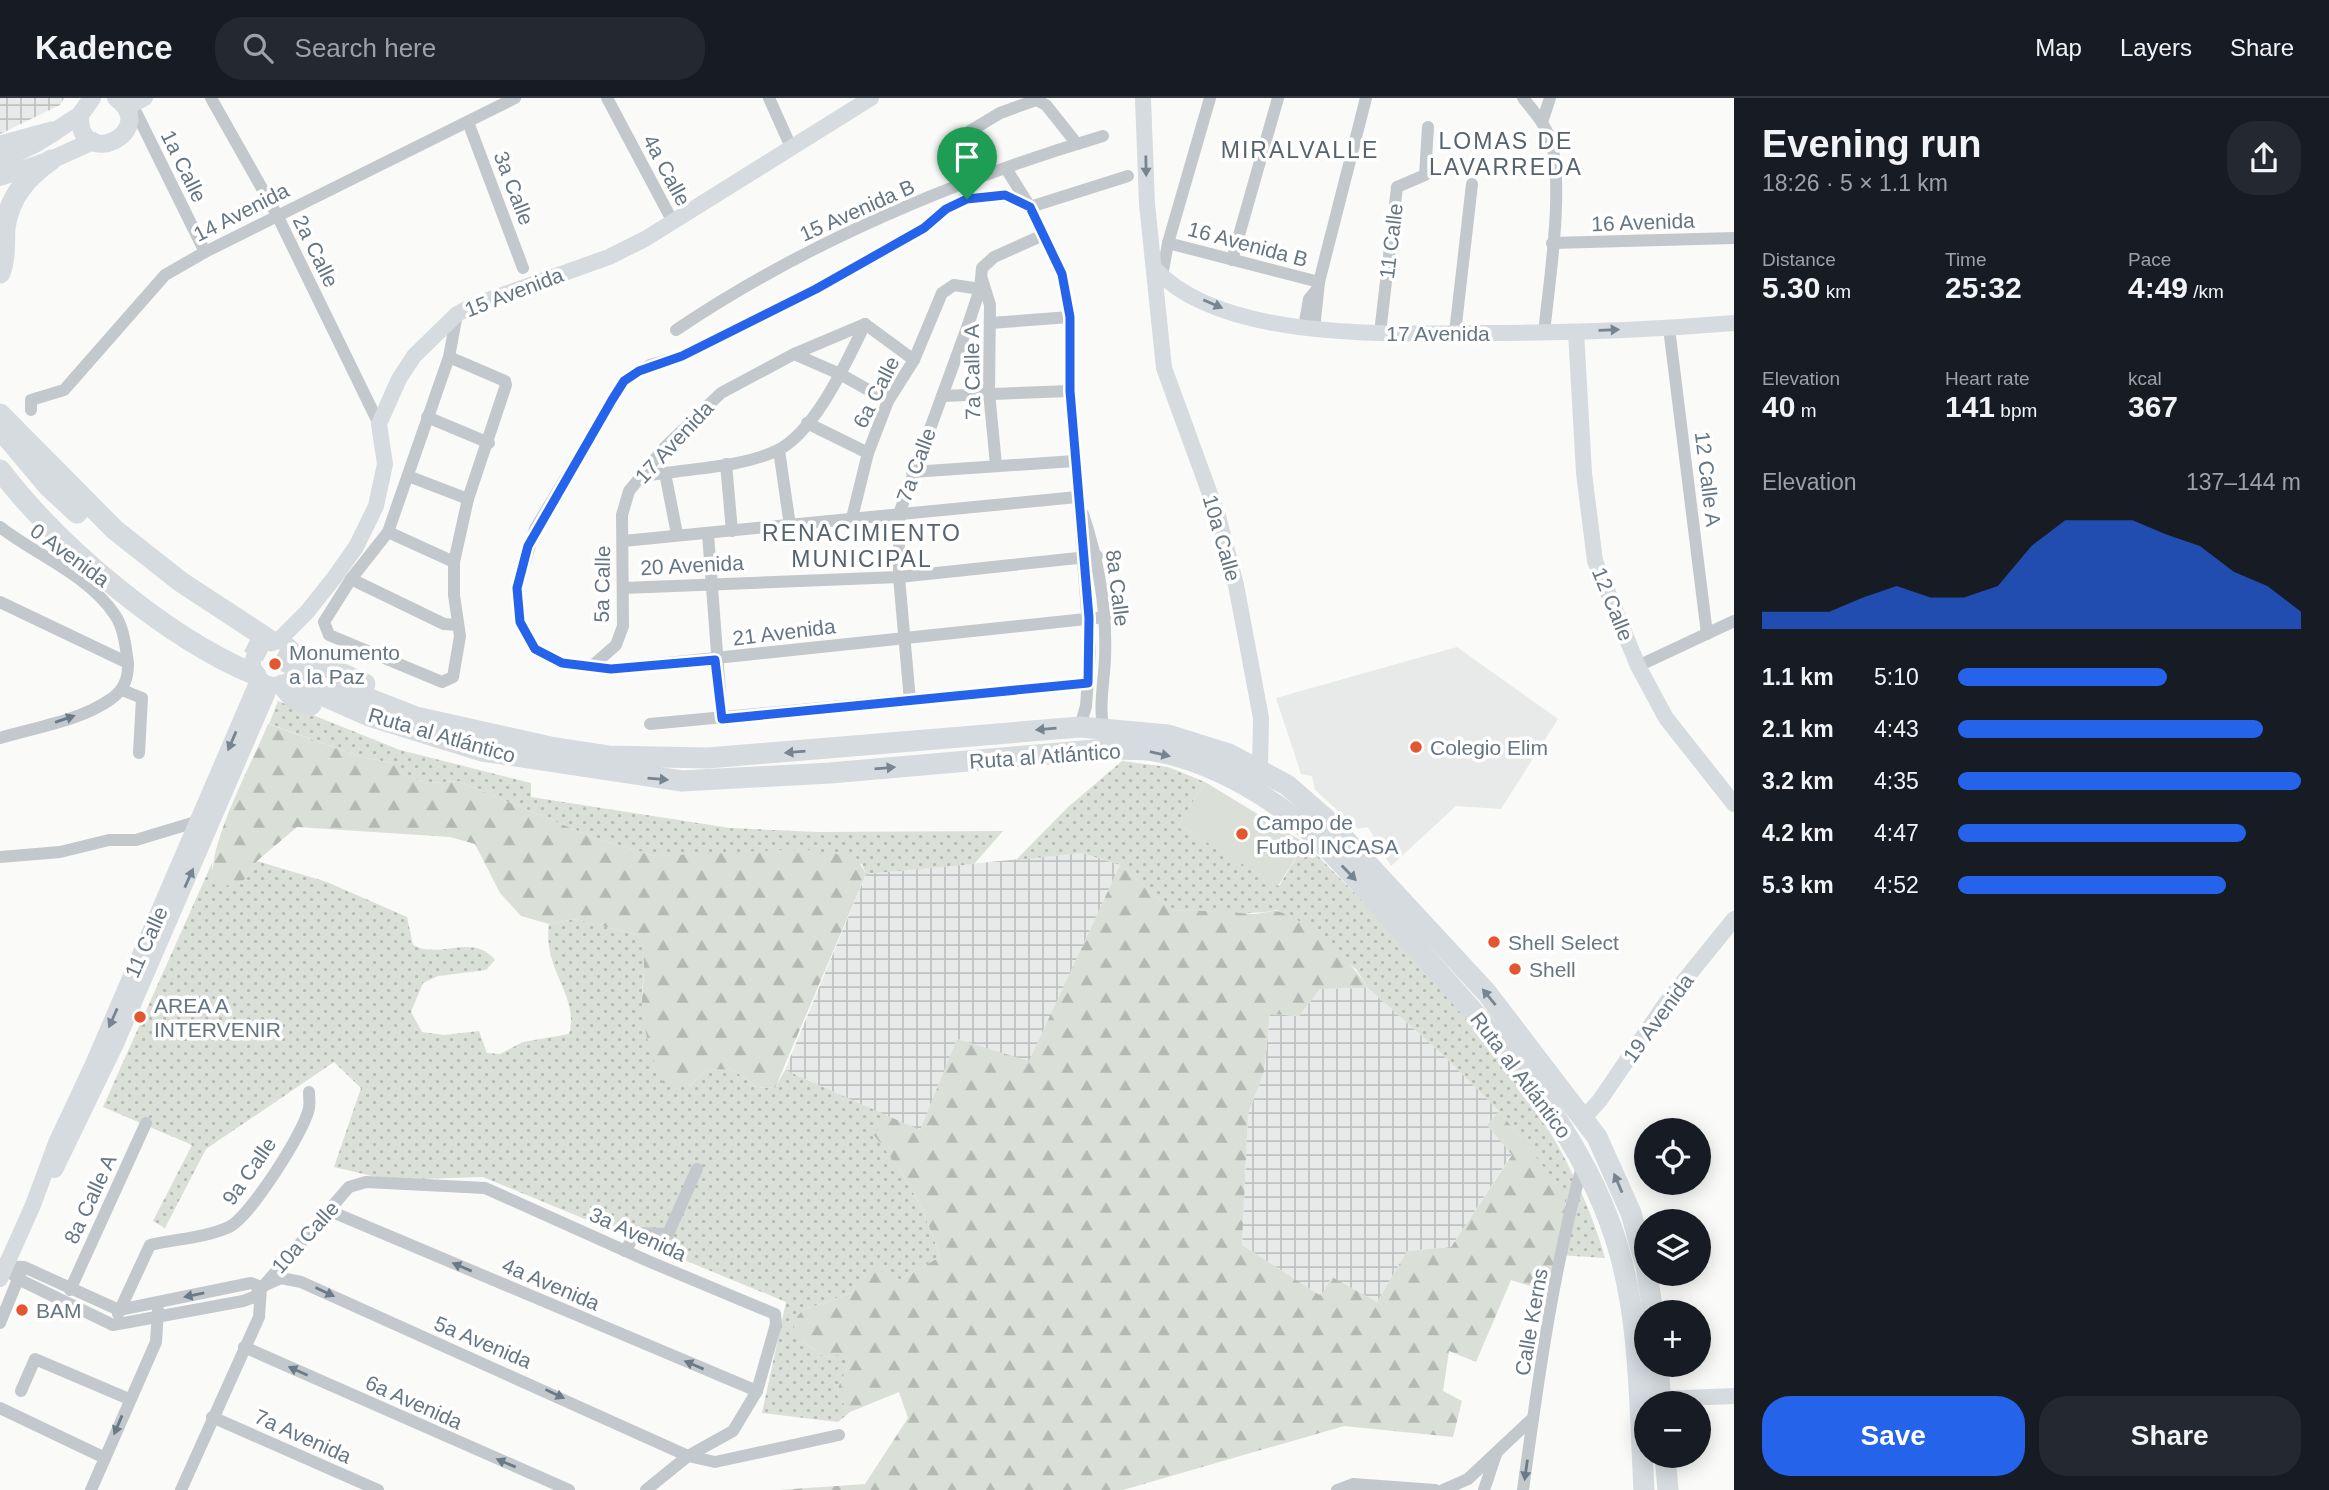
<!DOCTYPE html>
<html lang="en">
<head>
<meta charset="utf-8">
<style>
  :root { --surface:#171b24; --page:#242831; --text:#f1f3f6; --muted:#9ea1a6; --line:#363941; --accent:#2563eb }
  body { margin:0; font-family:Helvetica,sans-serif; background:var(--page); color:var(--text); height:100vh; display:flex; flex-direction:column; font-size:26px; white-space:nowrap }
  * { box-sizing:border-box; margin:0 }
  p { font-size:23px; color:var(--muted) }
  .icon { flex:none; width:38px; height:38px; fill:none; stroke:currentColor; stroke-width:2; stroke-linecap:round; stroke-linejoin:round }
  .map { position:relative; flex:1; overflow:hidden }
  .sheet { display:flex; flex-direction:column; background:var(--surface); width:595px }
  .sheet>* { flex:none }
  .tools { position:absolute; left:1634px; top:1020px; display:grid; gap:14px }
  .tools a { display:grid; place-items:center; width:77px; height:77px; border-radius:50%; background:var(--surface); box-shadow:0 4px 18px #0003; font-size:35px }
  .pin { position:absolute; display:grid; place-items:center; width:60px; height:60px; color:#fff; margin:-72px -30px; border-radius:50% 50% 50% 0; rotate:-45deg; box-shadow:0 0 7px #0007 }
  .pin .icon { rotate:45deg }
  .round { display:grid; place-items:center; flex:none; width:74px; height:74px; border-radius:28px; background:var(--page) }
  .summary { display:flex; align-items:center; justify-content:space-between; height:119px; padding:0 28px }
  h1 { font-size:38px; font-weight:800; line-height:52px }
  .stats { display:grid; grid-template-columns:repeat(3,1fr); gap:10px; height:119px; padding:7px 28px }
  .stats div { display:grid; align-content:center }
  .stats b { font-size:30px; font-weight:800 }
  .stats small { font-size:19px; font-weight:400 }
  .stats p { font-size:19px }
  .chart { height:196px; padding:14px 28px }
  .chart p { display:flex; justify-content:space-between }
  .chart svg { width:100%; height:126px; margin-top:7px; fill:var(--accent); opacity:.7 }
  .cta { display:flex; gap:14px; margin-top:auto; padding:14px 28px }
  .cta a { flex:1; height:80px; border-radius:28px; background:var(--accent); color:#fff; font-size:28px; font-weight:800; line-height:80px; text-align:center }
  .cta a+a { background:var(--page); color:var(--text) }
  ul { padding:0 28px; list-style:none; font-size:23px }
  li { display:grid; grid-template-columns:112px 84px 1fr; align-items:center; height:52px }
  li i { height:18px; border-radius:9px; background:var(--accent) }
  header { display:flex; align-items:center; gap:42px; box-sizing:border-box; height:98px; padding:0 35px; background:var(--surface); border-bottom:2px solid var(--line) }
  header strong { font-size:33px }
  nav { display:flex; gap:38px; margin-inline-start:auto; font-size:24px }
  .search { width:490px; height:63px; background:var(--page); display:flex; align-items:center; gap:18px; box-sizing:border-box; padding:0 24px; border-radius:28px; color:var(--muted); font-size:26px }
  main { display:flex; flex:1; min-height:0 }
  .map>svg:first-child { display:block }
  .built { fill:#e8e9e9 }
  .industrial { fill:url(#industrial-grid) }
  .grass { fill:url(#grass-dots) }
  .forest { fill:url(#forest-firs) }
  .pitch { fill:#dadfd7 }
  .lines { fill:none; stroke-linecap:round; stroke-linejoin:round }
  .highway-tunnel { stroke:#d5d9db; stroke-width:21; stroke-dasharray:21 10; stroke-linecap:butt }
  .street { stroke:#c3c8cc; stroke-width:12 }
  .secondary { stroke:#d6dbdf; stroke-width:16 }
  .primary { stroke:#d6dbdf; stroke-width:18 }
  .highway { stroke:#d6dbdf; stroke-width:21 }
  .oneway { fill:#768591 }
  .oneway2 { fill:#6a7a87 }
  .route-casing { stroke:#fff; stroke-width:14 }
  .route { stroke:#2563eb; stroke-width:9 }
  .poi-dot { fill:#e4572e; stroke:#fff; stroke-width:2.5 }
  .labels { text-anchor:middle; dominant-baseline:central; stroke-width:7; stroke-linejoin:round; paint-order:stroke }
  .street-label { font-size:21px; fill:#657683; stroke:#fff }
  .poi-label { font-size:21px; fill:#657683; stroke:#fff; text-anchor:start }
  .neighbourhood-label { font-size:23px; letter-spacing:2px; fill:#57646e; stroke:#fff }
</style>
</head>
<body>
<header>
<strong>Kadence</strong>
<div class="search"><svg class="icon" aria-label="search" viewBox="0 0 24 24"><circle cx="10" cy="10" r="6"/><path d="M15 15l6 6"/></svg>Search here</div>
<nav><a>Map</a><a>Layers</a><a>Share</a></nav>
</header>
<main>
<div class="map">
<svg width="1734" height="1392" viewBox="0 0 1734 1392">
  <defs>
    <pattern id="industrial-grid" width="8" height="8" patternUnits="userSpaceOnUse" patternTransform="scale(1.75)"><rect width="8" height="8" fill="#e8e9e9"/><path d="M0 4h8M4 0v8" fill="none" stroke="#c0c1c2"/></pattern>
    <pattern id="grass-dots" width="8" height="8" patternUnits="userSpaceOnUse" patternTransform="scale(1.75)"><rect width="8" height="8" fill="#dadfd7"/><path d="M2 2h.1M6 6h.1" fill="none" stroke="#b4b9b4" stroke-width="1.8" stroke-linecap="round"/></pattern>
    <pattern id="forest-firs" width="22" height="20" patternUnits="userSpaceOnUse" patternTransform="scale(1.75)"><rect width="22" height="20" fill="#dadfd7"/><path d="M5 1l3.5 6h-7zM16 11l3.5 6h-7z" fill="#b4b9b4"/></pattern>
  </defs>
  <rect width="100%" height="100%" fill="#fafaf8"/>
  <polygon class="built" points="1457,549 1558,621 1501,711 1456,708 1391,768 1368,729 1358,731 1315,692 1312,678 1301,676 1276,600"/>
  <g class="industrial">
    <polygon points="0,0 64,0 60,7 0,36"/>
    <polygon points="1082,755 1120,767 1029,964 957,941 920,1033 785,972 866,776"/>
    <polygon points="1368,890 1443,957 1499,1013 1487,1027 1512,1056 1451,1149 1407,1153 1377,1204 1332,1179 1321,1198 1242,1147 1248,1016 1264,974 1270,916 1299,918 1320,891"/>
  </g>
  <g class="grass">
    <polygon points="278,603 400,652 531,685 531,699 730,730 817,734 1003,733 974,766 866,776 862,766 705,757 656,758 597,741 458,683 429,685 407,679 392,665 362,659 269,626"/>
    <path d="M1122 663 1168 669 1205 684 1179 727 1279 788 1305 745C1419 860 1561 1000 1605 1160L1559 1157 1566 1109 1562 1093 1499 1013 1443 957 1368 890 1356 871 1277 812C1245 819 1207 811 1173 813L1120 767 1082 755 1016 762 1067 710Z"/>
    <path d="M257 763 327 784 407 819 413 847C439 862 473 834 495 862L486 872 438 878 423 885 411 914 422 934 444 937 479 933 487 955 500 956 523 944 569 936C580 898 542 872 549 826L576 821 637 837C652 861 638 888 643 916 648 945 671 965 689 988L708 971 733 972 757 989 775 990 785 972 888 1018 875 1037C908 1082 923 1106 940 1159L899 1182 874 1168 851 1195 803 1212 801 1243 825 1259 842 1256 849 1261C847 1276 838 1283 837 1297L850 1314 838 1324 762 1315 786 1204 483 1079 389 1082 334 1069 361 990 334 964 206 1051 165 1130 153 1123 192 1047 103 1009 212 765 213 780 242 785Z"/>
  </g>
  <g class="forest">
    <path d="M268 626 362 659 392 665 407 679 429 685 458 683 597 741 656 758 802 751 856 759 866 776 775 990 757 989 733 972 708 971 689 988 663 985C653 967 644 932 642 911 641 886 650 859 637 837L576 821 549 826 521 818 500 795 475 746 450 739 297 729 257 763 242 785 225 788 213 780C209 743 253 663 268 626Z"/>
    <path d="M1120 767 1173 813C1200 812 1226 814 1254 816 1262 816 1272 811 1280 814 1311 824 1352 864 1368 890L1320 891 1299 918 1270 916 1264 974 1248 1016 1242 1147 1321 1198 1332 1179 1377 1204 1407 1153 1451 1149 1512 1057 1487 1027 1499 1013 1563 1093 1566 1109 1552 1195 1511 1182 1476 1264 1449 1253 1443 1293 1462 1303 1453 1339 1344 1328 1123 1392H779L865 1386 908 1320 899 1294 850 1314 837 1297C838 1283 847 1276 849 1261L842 1257 825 1259 801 1243 792 1225 803 1212 851 1195 874 1167 899 1182 940 1159C923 1106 908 1081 874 1037L888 1018 920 1032 957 941 1029 963Z"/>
  </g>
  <polygon class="pitch" points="1205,684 1305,745 1278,788 1179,727"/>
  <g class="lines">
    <polyline class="highway-tunnel" points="249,544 307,575"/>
    <g class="street">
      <polyline points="129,0 205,154"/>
      <polyline points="211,0 277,117 379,326"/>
      <polyline points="607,0 673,124"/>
      <polyline points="769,0 791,49"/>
      <path d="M1523 0C1533 12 1544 25 1550 40 1565 86 1549 185 1544 235"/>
      <polyline points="468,24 523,170"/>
      <polyline points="1542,24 1550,0"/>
      <polyline points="970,33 1000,15 1036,2 1046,7 1077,46"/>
      <polyline points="1007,72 1030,109 1062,176 1070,219 1070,293 1090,553 1086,608 1080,629"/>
      <polyline points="1027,106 1005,98 967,101 945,111 924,130 816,191 682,258 650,267 624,283 535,431 517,490 520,524 535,551 562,565 611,571 1105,519"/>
      <polyline points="1030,109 1128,78"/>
      <polyline points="1168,145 1319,184"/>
      <polyline points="1552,145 1734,140"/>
      <polyline points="1232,162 1278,0"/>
      <polyline points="1162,178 1168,145 1210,0"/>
      <polyline points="982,181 990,207 989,294 996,367"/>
      <polyline points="990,225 1070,219"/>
      <polyline points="865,226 914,262"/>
      <polyline points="1304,229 1309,201 1318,190"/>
      <polyline points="1669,230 1707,536"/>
      <polyline points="1314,231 1319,184 1366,0"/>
      <path d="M676 232C805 145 955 82 1103 38"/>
      <polyline points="1380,235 1397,89 1425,77 1428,29"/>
      <polyline points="1455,235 1472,86"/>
      <polyline points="794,256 840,276 888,303"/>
      <polyline points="449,259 505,283 506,287 468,401 454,464 454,497 460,538 453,579 442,584 329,537 324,524 351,481 388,434 449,259 457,216"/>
      <polyline points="942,298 1070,293"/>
      <polyline points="31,312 31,302 64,292 165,177 205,154 515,0"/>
      <polyline points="427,319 489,345"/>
      <polyline points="807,325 868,355"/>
      <polyline points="779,352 790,428"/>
      <polyline points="726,366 732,433"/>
      <polyline points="912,374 1075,363"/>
      <path d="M665 375C701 370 743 368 776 353 815 335 847 263 865 226"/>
      <polyline points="408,378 468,401"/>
      <polyline points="642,378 665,375 677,436"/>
      <path d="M1083 416C1099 464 1107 509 1105 560 1104 585 1099 605 1103 630"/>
      <polyline points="852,420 868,355 888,303 914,262 942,195 954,187 980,191"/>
      <path d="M0 429C36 457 90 478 115 517 123 529 125 544 127 558 130 575 126 591 111 601 80 623 36 629 0 640"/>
      <polyline points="388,434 454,464"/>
      <polyline points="708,436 722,621"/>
      <polyline points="623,443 1077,399"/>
      <polyline points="351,481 444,526 458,527"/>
      <polyline points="623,490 899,479 1097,458"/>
      <polyline points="0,504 128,565"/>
      <polyline points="1638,568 1734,523"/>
      <polyline points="591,569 616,547 623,528 622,417 629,393 665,349 721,295 794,256 865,226"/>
      <polyline points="122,592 142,600 139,655"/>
      <polyline points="910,603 899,479 899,416 969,224 980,191 982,170 994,159 1041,138"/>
      <polyline points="650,626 1088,585"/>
      <polyline points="0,759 60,754 109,742 136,742 202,722"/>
      <polyline points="330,1113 757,1293"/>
      <polyline points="625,1153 636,1135 668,1136 697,1071"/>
      <polyline points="0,1166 18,1181 113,1227 243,1203 254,1199 349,1089 366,1084 485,1090 648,1163 775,1216 776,1226 757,1293 733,1333 688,1358 646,1392"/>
      <polyline points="5,1168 24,1169 119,1212 251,1185 261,1189 281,1180 301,1184 688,1358 715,1364 839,1337"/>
      <polyline points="70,1192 146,1025"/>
      <path d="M118 1216 150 1147C175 1141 205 1140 229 1129 249 1120 305 1033 309 1010 310 1005 309 999 309 994"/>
      <polyline points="0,1225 21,1174"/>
      <polyline points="244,1249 569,1392"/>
      <polyline points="21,1293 35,1261 129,1301"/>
      <polyline points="0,1310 105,1360"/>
      <polyline points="212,1319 378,1392"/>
      <polyline points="91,1392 156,1244 158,1212"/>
      <polyline points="181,1392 259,1219 261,1189"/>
      <polyline points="1337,1392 1353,1386 1435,1392"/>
      <polyline points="1443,1392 1468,1381 1533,1320"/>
      <polyline points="1484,1392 1496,1356"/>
      <path d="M1523 1392C1538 1283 1553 1171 1583 1065"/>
    </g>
    <g class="secondary">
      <polyline points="1143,0 1147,106 1164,270 1218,418 1236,487 1261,620 1260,671"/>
      <polyline points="126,10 145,0"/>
      <path d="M1156 172C1223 243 1392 236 1483 235 1567 235 1651 232 1734 225"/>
      <polyline points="1576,234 1584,375 1595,463 1638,568 1666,620 1734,706"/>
      <circle cx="275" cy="565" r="22"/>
      <polyline points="278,543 307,514 334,480 356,449 376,408 385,366 379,326 399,281 414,258 457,216 474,207 609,159 645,141 871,0"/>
      <polyline points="1584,1020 1600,1002 1666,905 1734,821"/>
      <polyline points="55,1072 116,946 271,587"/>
      <polyline points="0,1181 33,1107 56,1045 93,966 259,580"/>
      <polyline points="1661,1301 1734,1298"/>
    </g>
    <g class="primary">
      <path d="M92 0 80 17C78 75 161 33 116 0"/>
      <polyline points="0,63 37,45 80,17"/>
      <polyline points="0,79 51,62 93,43"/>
    </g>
    <g class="highway">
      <polyline points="0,48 52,34"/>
      <path d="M0 175C6 160 4 145 5 130 9 99 27 79 51 62"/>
      <polyline points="0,316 115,432 181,484 271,543"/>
      <polyline points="0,331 48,388 77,415"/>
      <path d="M0 372C59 449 166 540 256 577"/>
      <polyline points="297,559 312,562 365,586"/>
      <polyline points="282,587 293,600 311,607"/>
      <path d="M301 588 369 618 482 653 682 683 830 675 1106 651C1123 652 1143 650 1159 654 1189 660 1222 674 1248 689 1312 724 1361 787 1409 841 1486 928 1569 1014 1610 1125 1641 1208 1639 1304 1644 1392"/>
      <polyline points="339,589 416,619 555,650 608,658 708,660 1080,629 1168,637 1229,656 1287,687 1326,721 1487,895 1597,1039 1631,1115 1647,1173"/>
      <polyline points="1647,1176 1653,1214"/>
      <polyline points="1658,1267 1661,1306"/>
      <polyline points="1665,1358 1668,1392"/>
    </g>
  </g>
  <defs><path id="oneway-solid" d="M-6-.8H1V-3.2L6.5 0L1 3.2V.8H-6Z" transform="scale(1.75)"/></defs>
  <g class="oneway">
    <use href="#oneway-solid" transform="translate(1146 68) rotate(89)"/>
    <use href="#oneway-solid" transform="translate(1213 206) rotate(23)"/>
    <use href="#oneway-solid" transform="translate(1609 232) rotate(-2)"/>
    <use href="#oneway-solid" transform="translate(1046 631) rotate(175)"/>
    <use href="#oneway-solid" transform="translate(232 643) rotate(113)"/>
    <use href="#oneway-solid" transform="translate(795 654) rotate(175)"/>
    <use href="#oneway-solid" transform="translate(1160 656) rotate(13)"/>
    <use href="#oneway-solid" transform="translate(885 670) rotate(-5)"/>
    <use href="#oneway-solid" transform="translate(658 681) rotate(5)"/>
    <use href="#oneway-solid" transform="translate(1349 775) rotate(46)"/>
    <use href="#oneway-solid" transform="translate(189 780) rotate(-66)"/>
    <use href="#oneway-solid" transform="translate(1489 899) rotate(-129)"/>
    <use href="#oneway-solid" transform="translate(113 920) rotate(114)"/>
    <use href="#oneway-solid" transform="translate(1618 1085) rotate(-113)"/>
  </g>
  <g class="oneway2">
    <use href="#oneway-solid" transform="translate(65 621) rotate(-19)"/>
    <use href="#oneway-solid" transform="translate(462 1169) rotate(-157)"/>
    <use href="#oneway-solid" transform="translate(325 1194) rotate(25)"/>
    <use href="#oneway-solid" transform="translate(194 1197) rotate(168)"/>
    <use href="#oneway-solid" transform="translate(694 1267) rotate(-157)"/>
    <use href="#oneway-solid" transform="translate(298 1273) rotate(-156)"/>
    <use href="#oneway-solid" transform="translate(555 1296) rotate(25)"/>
    <use href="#oneway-solid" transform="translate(118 1327) rotate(113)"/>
    <use href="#oneway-solid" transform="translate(506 1365) rotate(-157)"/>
    <use href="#oneway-solid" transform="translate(1526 1372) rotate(98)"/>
  </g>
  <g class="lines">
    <g class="route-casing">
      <polygon id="route" points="1005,97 1030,109 1062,176 1070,219 1070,293 1089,520 1088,585 722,621 715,562 611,571 562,565 535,551 520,524 517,490 528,448 612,302 624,283 639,273 682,258 816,191 924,130 946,111 967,101"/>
    </g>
    <use href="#route" class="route"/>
  </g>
  <g class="poi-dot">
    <circle cx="275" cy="566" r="7"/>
    <circle cx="1416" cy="649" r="7"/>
    <circle cx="1242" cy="736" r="7"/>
    <circle cx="1494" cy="844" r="7"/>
    <circle cx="1515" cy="871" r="7"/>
    <circle cx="140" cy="919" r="7"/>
    <circle cx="22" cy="1212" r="7"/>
  </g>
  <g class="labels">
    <g class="street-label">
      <text transform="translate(184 68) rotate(64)">1a Calle</text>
      <text transform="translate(667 72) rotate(62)">4a Calle</text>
      <text transform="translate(514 90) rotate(69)">3a Calle</text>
      <text transform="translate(857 112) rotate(-24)">15 Avenida B</text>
      <text transform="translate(241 114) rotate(-27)">14 Avenida</text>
      <text transform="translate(1643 124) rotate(-2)">16 Avenida</text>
      <text transform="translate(1391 143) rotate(-83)">11 Calle</text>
      <text transform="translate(1248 146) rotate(15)">16 Avenida B</text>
      <text transform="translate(316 153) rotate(64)">2a Calle</text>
      <text transform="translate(514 194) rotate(-21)">15 Avenida</text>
      <text x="1438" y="235">17 Avenida</text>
      <text transform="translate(972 274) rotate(-91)">7a Calle A</text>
      <text transform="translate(876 294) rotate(-63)">6a Calle</text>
      <text transform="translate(674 344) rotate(-47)">17 Avenida</text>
      <text transform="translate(916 367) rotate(-70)">7a Calle</text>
      <text transform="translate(1708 381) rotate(83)">12 Calle A</text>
      <text transform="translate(1222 440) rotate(74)">10a Calle</text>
      <text transform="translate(70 457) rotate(36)">0 Avenida</text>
      <text transform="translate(692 467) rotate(-3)">20 Avenida</text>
      <text transform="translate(602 486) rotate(-89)">5a Calle</text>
      <text transform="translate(1118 490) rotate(83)">8a Calle</text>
      <text transform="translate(1613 506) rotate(68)">12 Calle</text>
      <text transform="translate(784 534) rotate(-7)">21 Avenida</text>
      <text transform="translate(442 637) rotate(16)">Ruta al Atlántico</text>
      <text transform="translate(1045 658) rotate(-4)">Ruta al Atlántico</text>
      <text transform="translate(146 844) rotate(-66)">11 Calle</text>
      <text transform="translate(1658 920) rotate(-54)">19 Avenida</text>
      <text transform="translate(1521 977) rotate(53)">Ruta al Atlántico</text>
      <text transform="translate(249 1073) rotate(-55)">9a Calle</text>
      <text transform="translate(90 1101) rotate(-65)">8a Calle A</text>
      <text transform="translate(638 1136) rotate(24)">3a Avenida</text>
      <text transform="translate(305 1139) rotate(-48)">10a Calle</text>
      <text transform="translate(551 1186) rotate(23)">4a Avenida</text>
      <text transform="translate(1531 1224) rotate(-80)">Calle Kerns</text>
      <text transform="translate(483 1244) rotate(23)">5a Avenida</text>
      <text transform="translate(414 1304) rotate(24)">6a Avenida</text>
      <text transform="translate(303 1338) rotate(24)">7a Avenida</text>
    </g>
    <g class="poi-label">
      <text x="289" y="554">Monumento<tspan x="289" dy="24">a la Paz</tspan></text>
      <text x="1430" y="649">Colegio Elim</text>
      <text x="1256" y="724">Campo de<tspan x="1256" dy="24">Futbol INCASA</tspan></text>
      <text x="1508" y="844">Shell Select</text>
      <text x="1529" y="871">Shell</text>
      <text x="154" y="907">AREA A<tspan x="154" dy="24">INTERVENIR</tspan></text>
      <text x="36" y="1212">BAM</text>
    </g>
    <g class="neighbourhood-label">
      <text x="1506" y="43">LOMAS DE<tspan x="1506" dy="26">LAVARREDA</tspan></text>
      <text x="1300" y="52">MIRALVALLE</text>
      <text x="862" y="435">RENACIMIENTO<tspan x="862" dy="26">MUNICIPAL</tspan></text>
    </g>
  </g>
</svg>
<div class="tools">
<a><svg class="icon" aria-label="locate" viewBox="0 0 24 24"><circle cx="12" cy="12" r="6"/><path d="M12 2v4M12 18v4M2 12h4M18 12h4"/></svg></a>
<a><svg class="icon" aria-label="layers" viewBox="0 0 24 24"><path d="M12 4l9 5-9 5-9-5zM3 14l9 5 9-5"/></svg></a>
<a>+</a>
<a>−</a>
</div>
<div class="pin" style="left:967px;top:101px;background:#1e9e55"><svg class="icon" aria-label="arrive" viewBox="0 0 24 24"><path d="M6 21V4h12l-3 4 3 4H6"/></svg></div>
</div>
<section class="sheet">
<div class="summary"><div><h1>Evening run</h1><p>18:26 · 5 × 1.1 km</p></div><a class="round"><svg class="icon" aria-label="share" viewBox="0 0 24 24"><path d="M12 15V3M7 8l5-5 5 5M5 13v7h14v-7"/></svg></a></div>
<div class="stats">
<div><p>Distance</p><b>5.30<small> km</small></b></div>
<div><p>Time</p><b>25:32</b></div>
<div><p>Pace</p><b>4:49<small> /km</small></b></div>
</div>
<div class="stats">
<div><p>Elevation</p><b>40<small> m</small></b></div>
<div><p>Heart rate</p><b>141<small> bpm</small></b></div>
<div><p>kcal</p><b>367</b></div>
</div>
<div class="chart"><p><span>Elevation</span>137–144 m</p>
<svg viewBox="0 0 160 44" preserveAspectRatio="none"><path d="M0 44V38L10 38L20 38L30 33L40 29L50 33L60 33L70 29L80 15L90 6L100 6L110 6L120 11L130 15L140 24L150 29L160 38V44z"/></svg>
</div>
<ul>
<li><b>1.1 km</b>5:10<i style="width:61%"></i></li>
<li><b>2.1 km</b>4:43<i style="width:89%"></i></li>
<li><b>3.2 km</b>4:35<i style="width:100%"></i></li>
<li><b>4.2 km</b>4:47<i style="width:84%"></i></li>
<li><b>5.3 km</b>4:52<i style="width:78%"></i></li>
</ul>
<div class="cta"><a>Save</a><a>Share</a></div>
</section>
</main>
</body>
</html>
